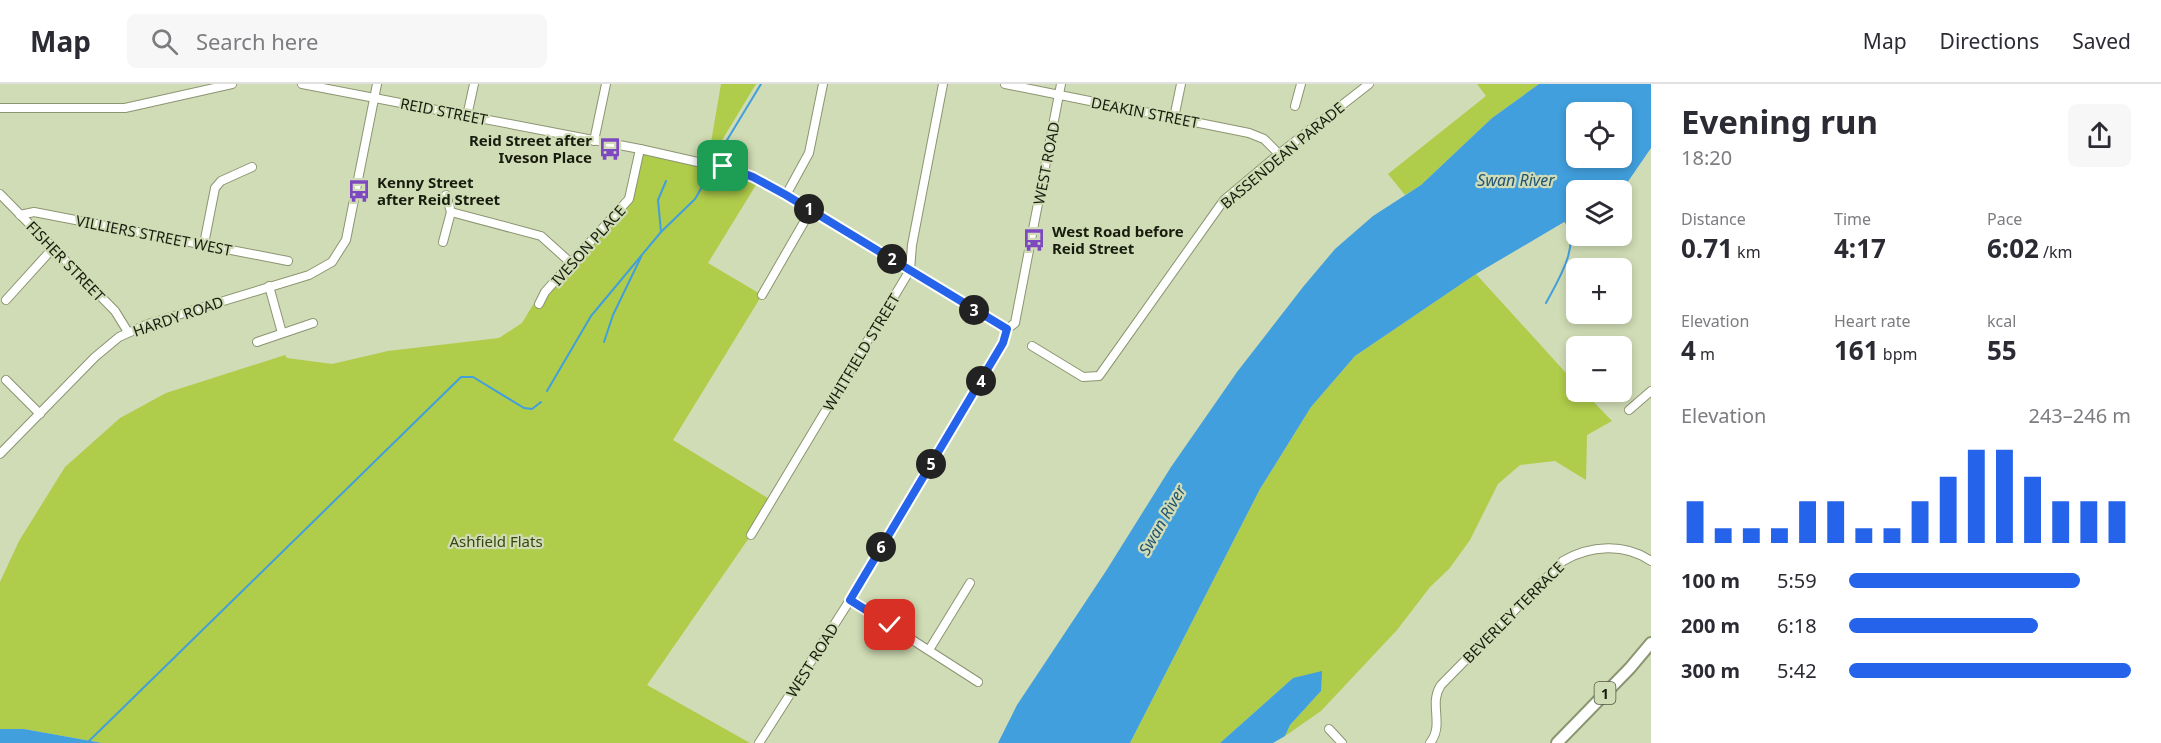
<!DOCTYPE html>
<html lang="en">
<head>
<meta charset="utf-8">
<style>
  :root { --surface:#fff; --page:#f7f7f7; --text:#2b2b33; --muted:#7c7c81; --line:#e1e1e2; --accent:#2563eb }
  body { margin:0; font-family:"Noto Sans",sans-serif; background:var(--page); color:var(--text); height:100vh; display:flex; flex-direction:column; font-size:22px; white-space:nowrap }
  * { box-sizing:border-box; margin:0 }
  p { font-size:20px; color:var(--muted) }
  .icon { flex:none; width:33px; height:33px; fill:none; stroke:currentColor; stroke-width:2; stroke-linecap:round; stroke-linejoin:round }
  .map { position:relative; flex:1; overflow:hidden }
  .drawer { display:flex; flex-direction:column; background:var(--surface); width:510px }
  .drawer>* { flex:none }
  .controls { position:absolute; left:1566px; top:18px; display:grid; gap:12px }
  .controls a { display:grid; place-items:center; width:66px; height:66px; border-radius:9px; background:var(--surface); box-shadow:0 3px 9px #0003; font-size:30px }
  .pin { position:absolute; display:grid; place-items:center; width:51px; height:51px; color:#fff; margin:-26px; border-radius:12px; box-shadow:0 3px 9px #0006 }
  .km { position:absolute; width:30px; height:30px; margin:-15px; border-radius:50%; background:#222; color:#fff; font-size:16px; line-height:30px; text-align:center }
  .round { display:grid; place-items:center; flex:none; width:63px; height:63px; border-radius:9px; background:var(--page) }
  .overview { display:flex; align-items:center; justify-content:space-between; height:102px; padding:0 30px }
  h1 { font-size:33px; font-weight:700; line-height:45px }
  .stats { display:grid; grid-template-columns:repeat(3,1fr); gap:9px; height:102px; padding:6px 30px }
  .stats div { display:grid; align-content:center }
  .stats b { font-size:26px; font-weight:700 }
  .stats small { font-size:16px; font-weight:400 }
  .stats p { font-size:16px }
  .chart { height:168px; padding:12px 30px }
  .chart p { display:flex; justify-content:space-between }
  .chart svg { width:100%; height:108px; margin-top:6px; stroke:var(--accent); stroke-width:6 }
  ul { padding:0 30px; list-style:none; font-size:20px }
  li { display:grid; grid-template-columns:96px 72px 1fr; align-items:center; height:45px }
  li i { height:15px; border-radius:8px; background:var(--accent) }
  header { display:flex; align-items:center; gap:36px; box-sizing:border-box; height:84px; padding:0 30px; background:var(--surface); border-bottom:2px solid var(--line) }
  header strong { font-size:28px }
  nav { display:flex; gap:33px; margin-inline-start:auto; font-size:21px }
  .search { width:420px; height:54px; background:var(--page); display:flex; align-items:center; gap:15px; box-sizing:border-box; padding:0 21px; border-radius:9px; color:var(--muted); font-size:22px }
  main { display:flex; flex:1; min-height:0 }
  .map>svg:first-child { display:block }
  .green { fill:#afcc4a }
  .water { fill:#419fdd; fill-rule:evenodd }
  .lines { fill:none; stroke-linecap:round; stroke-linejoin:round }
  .stream { stroke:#419fdd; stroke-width:2 }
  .minor-casing { stroke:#8b9571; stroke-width:10 }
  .highway-casing { stroke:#8b9571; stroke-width:14 }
  .minor { stroke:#fff; stroke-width:8 }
  .highway { stroke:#fff; stroke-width:10 }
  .route-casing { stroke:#fff; stroke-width:12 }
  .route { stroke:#2563eb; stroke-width:8 }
  .labels { text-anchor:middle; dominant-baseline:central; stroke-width:4.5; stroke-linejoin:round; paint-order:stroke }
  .shield { fill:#d0dcb5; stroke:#4f5640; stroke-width:1.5 }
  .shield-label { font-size:14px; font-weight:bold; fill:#181c0e }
  .street-label { font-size:15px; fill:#181c0e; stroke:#d0dcb5 }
  .poi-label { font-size:15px; font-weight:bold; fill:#181c0e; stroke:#d0dcb5; text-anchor:start }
  .park-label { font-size:15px; fill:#3a4511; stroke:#d0dcb5 }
  .water-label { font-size:16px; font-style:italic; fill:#235474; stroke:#d0dcb5 }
</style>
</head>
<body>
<header>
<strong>Map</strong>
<div class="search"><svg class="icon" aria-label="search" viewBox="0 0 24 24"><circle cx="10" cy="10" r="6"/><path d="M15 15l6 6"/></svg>Search here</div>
<nav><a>Map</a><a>Directions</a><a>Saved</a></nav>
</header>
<main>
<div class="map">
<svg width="1651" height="659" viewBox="0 0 1651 659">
  <rect width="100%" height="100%" fill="#d0dcb5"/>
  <g class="green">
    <polygon points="721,0 756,0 716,66 710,64"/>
    <polygon points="1477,0 1539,0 1492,34 1421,101 1405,111 1388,90 1486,12"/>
    <polygon points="638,65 723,82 759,96 708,179 762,211 673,356 771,416 751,451 647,601 750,659 102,659 24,645 0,645 0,498 19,457 65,383 120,334 166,309 285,271 287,274 332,280 388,267 499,254 522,239 542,206 625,119"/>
    <polygon points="1476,190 1576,300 1576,308 1584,308 1612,337 1587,351 1586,396 1555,377 1520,381 1498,400 1470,456 1449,485 1430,503 1397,546 1321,627 1285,652 1290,641 1321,607 1293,594 1220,659 1130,659 1260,405 1311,323 1355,272"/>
  </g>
  <g class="water">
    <path d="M1539 0H1651V64L1627 99 1615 106H1576V131L1476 190 1355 272 1311 323 1260 405 1130 659H998L1017 621 1106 487 1171 383 1237 288 1303 203 1335 165 1373 132 1421 101 1492 34ZM1576 28H1622V74H1576Z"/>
    <polygon points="1322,587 1321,607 1290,641 1285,652 1273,659 1220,659 1293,594"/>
    <polygon points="0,645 24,645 102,659 0,659"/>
  </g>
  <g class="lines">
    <g class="stream">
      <polyline points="724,61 761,0"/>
      <polyline points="661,148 658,116 666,97"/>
      <path d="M1546 219C1557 198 1582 160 1565 137"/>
      <polyline points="604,258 613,231 641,173"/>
      <polyline points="547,307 591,232 661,148 695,115 706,96"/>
      <polyline points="87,659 461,293 473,293 524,324 532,325 541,318"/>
    </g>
    <g class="minor-casing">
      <g id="minor">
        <polyline points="302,0 640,65 742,88 786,111 1007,245"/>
        <polyline points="1005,0 1249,49 1264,55 1279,70"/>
        <polyline points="1295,22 1301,0"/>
        <polyline points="0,24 125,24 232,0"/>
        <polyline points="467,32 474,0"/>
        <polyline points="1174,34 1181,0"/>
        <polyline points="594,57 606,0"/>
        <polyline points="0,110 115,227 128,248"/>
        <polyline points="446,111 451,128 541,152 571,179"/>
        <polyline points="786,111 809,69 823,0"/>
        <polyline points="20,131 34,128 288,177"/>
        <polyline points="443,158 451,128"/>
        <polyline points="204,160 215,104 221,97 252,83"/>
        <polyline points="269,202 282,249"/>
        <polyline points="762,211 811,126"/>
        <polyline points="6,216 54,163"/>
        <polyline points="539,220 545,208 629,115 640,65"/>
        <polyline points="257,258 313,239"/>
        <polyline points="1032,262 1083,293 1099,292 1224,116 1279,70 1369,0"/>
        <polyline points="6,296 40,330"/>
        <polyline points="1629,326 1651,307"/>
        <polyline points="0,370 95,273 119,253 148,240 309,191 332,178 346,156 377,0"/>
        <polyline points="751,451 910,186 912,161 943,0"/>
        <polyline points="850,516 978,598"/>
        <polyline points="929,566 970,499"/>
        <polyline points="1329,645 1342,659"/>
        <polyline points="759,659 850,516 1003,259 1007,245 1015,239 1061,0"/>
        <path d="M1430 659C1445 640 1428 620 1441 601L1563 477C1590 461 1625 459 1651 477"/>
      </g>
    </g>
    <g class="highway-casing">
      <polyline id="highway" points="1557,659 1630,584 1651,559"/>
    </g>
    <use href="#minor" class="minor"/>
    <use href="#highway" class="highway"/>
  </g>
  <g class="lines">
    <g class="route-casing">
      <polyline id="route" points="723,82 753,93 786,111 1007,245 1003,259 850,516 890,541"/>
    </g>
    <use href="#route" class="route"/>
  </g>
  <defs>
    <g id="bus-bare" transform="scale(1.8)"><path d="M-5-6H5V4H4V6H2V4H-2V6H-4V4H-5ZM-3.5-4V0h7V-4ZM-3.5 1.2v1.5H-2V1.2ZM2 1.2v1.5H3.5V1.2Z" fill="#7e49c0" stroke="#d0dcb5" stroke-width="2.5" paint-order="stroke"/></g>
  </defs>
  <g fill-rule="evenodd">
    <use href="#bus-bare" x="610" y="65"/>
    <use href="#bus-bare" x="359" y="107"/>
    <use href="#bus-bare" x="1034" y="156"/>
  </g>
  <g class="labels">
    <rect class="shield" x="1594.5" y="598" width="21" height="22" rx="4.5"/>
    <g class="shield-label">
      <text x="1605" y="609">1</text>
    </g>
    <g class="street-label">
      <text transform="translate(444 27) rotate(11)">REID STREET</text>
      <text transform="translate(1145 28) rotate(11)">DEAKIN STREET</text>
      <text transform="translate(1282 71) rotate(-40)">BASSENDEAN PARADE</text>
      <text transform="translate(1046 79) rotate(-79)">WEST ROAD</text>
      <text transform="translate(154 151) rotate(11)">VILLIERS STREET WEST</text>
      <text transform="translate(588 161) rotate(-48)">IVESON PLACE</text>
      <text transform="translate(66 177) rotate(46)">FISHER STREET</text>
      <text transform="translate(178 232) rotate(-19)">HARDY ROAD</text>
      <text transform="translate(861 268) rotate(-59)">WHITFIELD STREET</text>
      <text transform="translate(1513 528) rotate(-45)">BEVERLEY TERRACE</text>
      <text transform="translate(812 576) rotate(-58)">WEST ROAD</text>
    </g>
    <g class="poi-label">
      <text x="592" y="56" text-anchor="end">Reid Street after<tspan x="592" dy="17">Iveson Place</tspan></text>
      <text x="377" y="98">Kenny Street<tspan x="377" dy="17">after Reid Street</tspan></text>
      <text x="1052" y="147">West Road before<tspan x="1052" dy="17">Reid Street</tspan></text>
    </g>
    <g class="park-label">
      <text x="496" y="457">Ashfield Flats</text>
    </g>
    <g class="water-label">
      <text x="1516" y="96">Swan River</text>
      <text transform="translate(1162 436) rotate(-60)">Swan River</text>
    </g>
  </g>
</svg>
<div class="controls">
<a><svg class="icon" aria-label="locate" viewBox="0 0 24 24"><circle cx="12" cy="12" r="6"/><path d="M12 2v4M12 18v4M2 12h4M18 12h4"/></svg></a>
<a><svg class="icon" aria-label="layers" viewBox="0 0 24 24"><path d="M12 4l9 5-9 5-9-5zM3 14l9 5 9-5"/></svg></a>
<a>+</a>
<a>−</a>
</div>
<div class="pin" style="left:723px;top:82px;background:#1e9e55"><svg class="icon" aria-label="arrive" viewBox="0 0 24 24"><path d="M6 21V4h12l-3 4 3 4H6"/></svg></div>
<div class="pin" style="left:890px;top:541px;background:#d93025"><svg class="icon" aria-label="check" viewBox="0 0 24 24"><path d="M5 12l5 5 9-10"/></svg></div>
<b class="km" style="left:809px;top:125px">1</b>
<b class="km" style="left:892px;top:175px">2</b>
<b class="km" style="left:974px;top:226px">3</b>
<b class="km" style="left:981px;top:297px">4</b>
<b class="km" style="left:931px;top:380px">5</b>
<b class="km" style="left:881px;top:463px">6</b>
</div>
<section class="drawer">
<div class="overview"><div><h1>Evening run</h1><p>18:20</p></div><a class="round"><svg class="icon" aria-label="share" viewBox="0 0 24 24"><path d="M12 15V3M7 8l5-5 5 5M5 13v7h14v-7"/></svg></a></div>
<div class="stats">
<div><p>Distance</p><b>0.71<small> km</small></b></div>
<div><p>Time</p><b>4:17</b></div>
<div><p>Pace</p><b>6:02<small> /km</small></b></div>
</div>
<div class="stats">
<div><p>Elevation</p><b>4<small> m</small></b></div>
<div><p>Heart rate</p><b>161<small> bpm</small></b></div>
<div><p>kcal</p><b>55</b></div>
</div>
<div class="chart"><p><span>Elevation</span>243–246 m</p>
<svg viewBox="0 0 160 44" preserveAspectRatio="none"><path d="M5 44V27M15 44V38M25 44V38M35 44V38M45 44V27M55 44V27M65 44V38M75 44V38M85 44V27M95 44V17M105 44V6M115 44V6M125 44V17M135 44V27M145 44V27M155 44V27"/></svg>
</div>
<ul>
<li><b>100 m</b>5:59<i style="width:82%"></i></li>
<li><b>200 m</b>6:18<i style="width:67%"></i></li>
<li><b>300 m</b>5:42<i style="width:100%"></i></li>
</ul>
</section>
</main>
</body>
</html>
